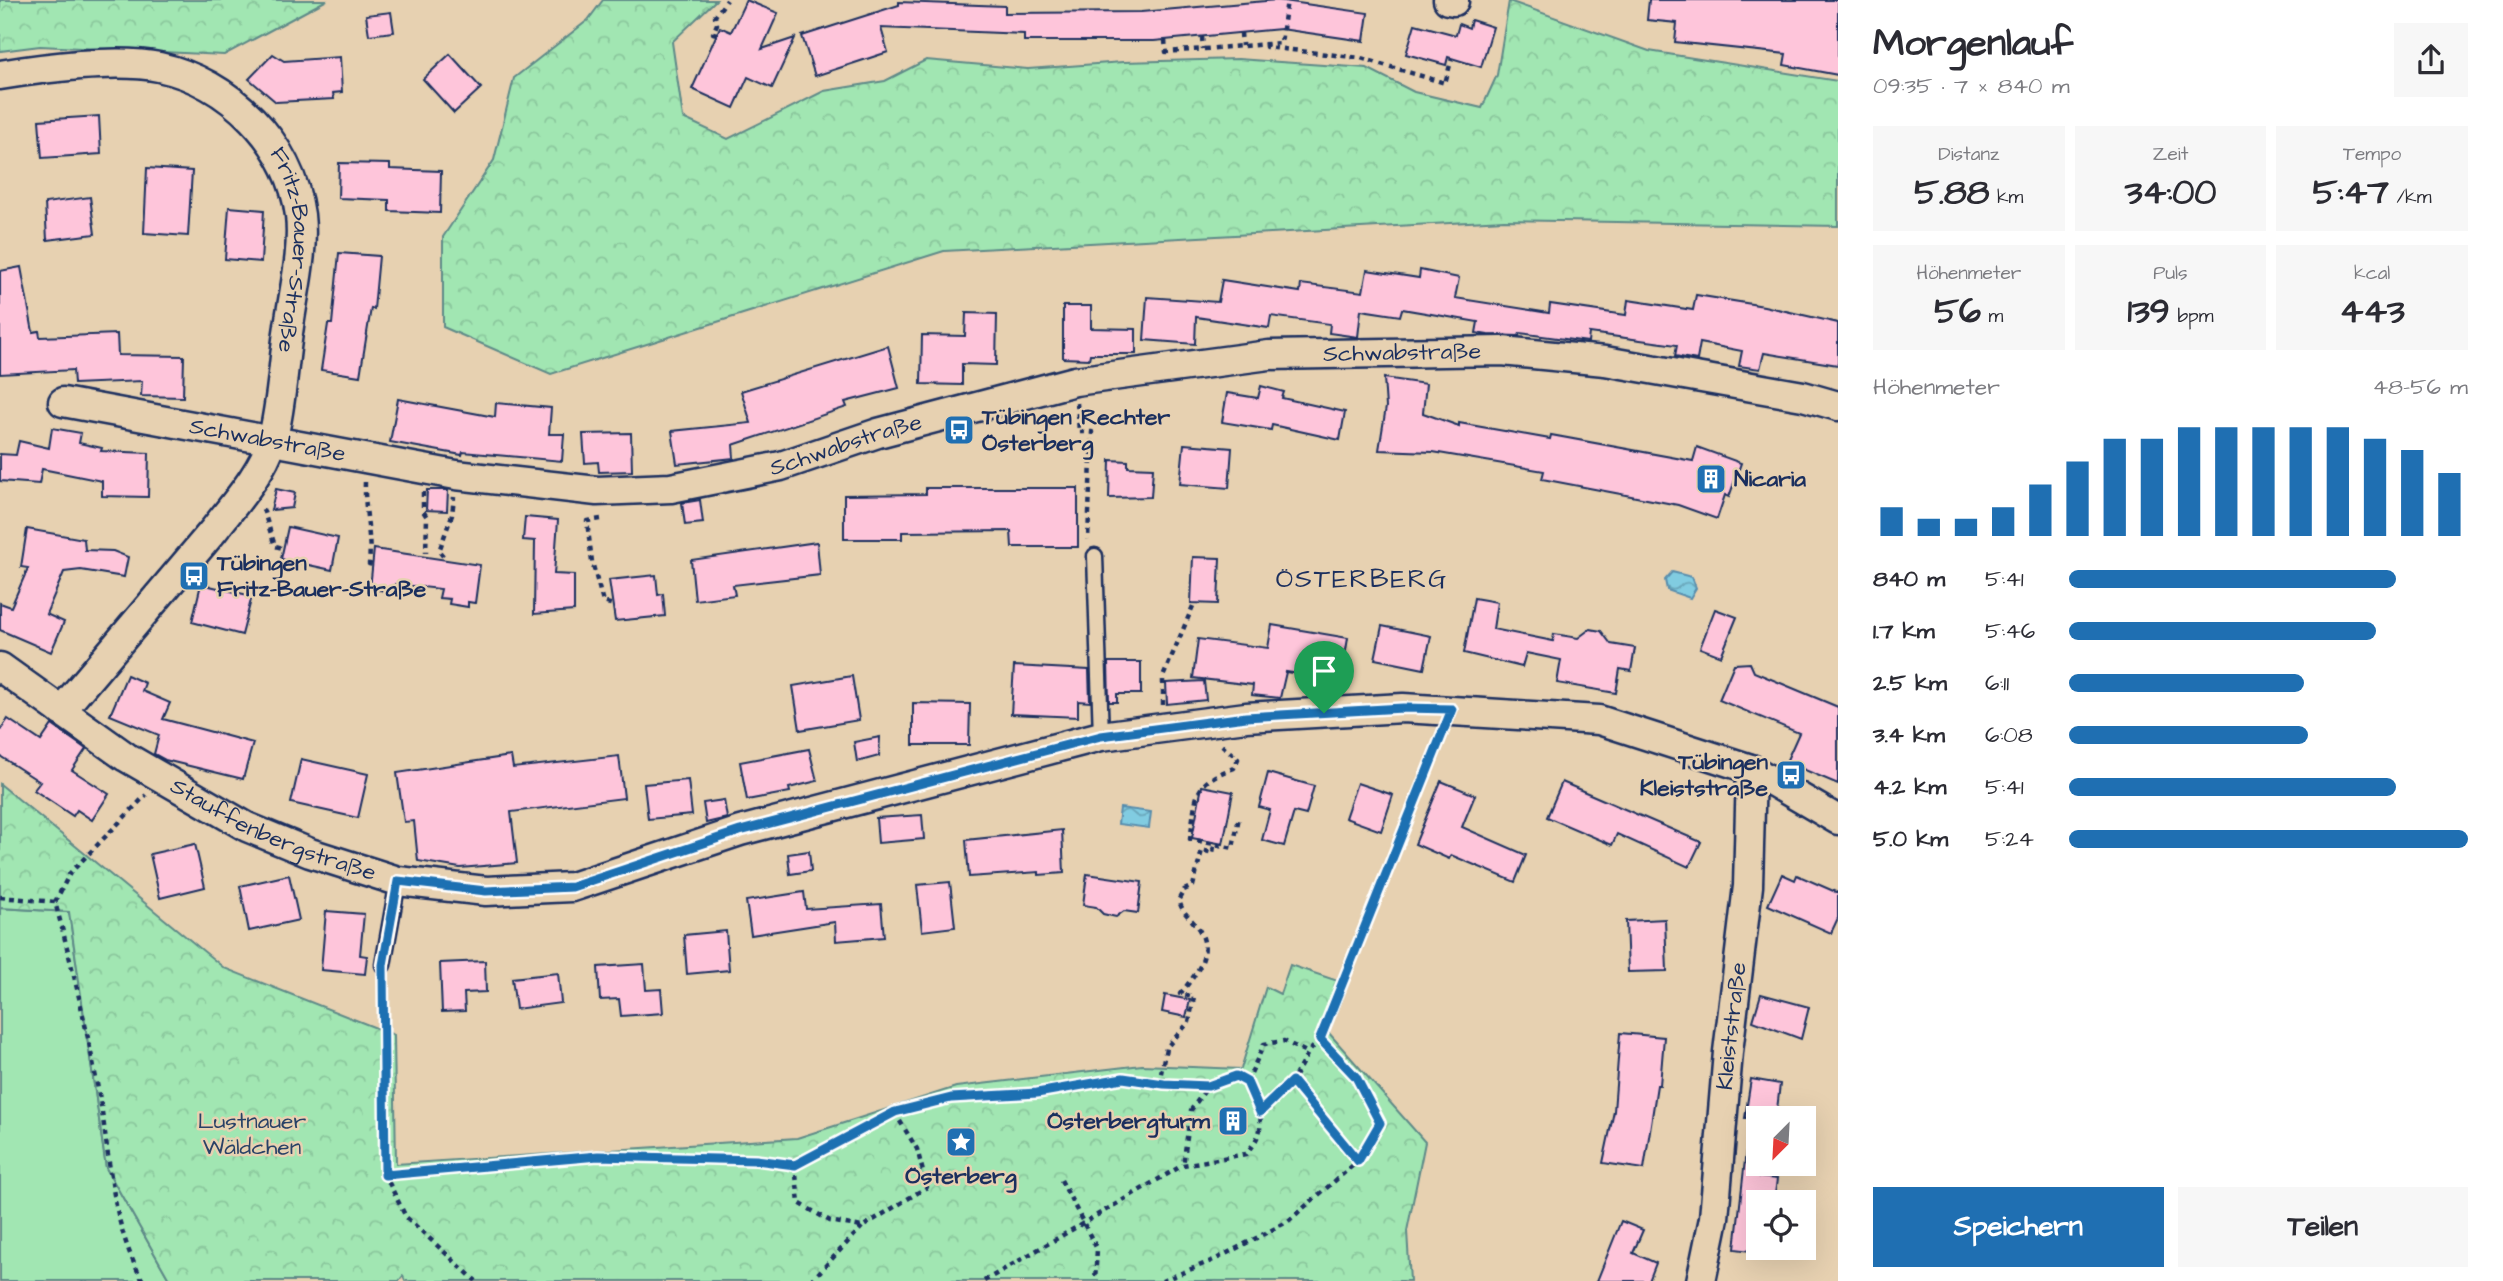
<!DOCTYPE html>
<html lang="de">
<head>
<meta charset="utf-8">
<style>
  :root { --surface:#fff; --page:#f7f7f7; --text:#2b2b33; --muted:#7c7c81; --accent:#1f6fb2 }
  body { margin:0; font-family:"Architects Daughter",sans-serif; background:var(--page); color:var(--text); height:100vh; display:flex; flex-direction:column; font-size:26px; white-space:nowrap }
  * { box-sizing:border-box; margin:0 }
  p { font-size:23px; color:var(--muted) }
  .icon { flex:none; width:38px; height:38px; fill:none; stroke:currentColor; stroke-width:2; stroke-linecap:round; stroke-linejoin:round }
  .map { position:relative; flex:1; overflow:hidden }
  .drawer { display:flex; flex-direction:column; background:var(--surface); width:665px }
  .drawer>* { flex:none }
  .needle { width:46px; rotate:204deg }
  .tools { position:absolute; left:1746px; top:1106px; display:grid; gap:14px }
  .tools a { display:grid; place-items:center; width:70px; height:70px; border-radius:0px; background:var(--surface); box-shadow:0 7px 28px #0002; font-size:35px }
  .pin { position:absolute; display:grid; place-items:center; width:60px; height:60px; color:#fff; margin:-72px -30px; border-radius:50% 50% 50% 0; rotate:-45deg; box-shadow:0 0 7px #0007 }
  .pin .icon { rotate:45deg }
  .round { display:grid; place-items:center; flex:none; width:74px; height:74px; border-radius:0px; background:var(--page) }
  .headline { display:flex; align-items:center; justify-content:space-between; height:119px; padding:0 35px }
  h1 { font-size:38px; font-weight:800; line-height:52px }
  .figures { display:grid; grid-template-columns:repeat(3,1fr); gap:10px; height:119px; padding:7px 35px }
  .figures div { display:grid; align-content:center; border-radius:0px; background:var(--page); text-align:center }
  .figures b { font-size:35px; font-weight:800 }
  .figures small { font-size:19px; font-weight:400 }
  .figures p { font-size:19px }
  .chart { height:196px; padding:14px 35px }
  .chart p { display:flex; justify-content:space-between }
  .chart svg { width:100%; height:126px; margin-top:7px; stroke:var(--accent); stroke-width:6 }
  .primary-button { display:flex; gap:14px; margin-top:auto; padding:14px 35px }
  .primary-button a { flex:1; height:80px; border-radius:0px; background:var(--accent); color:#fff; font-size:28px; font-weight:800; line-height:80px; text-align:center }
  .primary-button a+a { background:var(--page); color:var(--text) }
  ul { padding:0 35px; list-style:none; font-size:23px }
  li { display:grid; grid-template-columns:112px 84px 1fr; align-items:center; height:52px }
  li i { height:18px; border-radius:9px; background:var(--accent) }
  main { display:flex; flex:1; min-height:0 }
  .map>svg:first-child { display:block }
  .green { fill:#a1e6b2; stroke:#5e8a88; stroke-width:2 }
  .forest { fill:url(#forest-crowns); stroke:#5e8a88; stroke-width:2 }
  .water { fill:url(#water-waves); stroke:#588dad; stroke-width:2 }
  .building { fill:#fec5da; stroke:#1b2f5e; stroke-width:2 }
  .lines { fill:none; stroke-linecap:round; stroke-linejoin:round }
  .lane-casing { stroke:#1b2f5e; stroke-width:19 }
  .street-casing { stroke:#1b2f5e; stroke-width:33 }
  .path { stroke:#1b2f5e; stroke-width:4.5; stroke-dasharray:5 5; stroke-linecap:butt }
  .lane { stroke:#e7d1b1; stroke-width:14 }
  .street { stroke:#e7d1b1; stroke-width:28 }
  .route-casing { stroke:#fff; stroke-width:14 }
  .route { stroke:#1f6fb2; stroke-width:9 }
  .labels { text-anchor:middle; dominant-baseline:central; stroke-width:5; stroke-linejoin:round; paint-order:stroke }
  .street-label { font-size:23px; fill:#1b2f5e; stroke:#e7d1b1 }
  .poi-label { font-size:23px; font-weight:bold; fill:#1b2f5e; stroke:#e7d1b1; text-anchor:start }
  .park-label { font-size:23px; fill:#284166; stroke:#e7d1b1 }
  .quarter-label { font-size:26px; letter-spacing:2px; fill:#1b2f5e; stroke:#e7d1b1 }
</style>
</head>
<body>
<main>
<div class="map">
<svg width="1838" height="1281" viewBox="0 0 1838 1281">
  <defs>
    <pattern id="forest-crowns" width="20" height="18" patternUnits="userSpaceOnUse" patternTransform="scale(1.75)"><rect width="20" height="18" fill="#a1e6b2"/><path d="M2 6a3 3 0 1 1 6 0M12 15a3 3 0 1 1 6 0" fill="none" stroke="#8ac69c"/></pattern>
    <pattern id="water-waves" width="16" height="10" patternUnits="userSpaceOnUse" patternTransform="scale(1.75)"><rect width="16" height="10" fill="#81cce1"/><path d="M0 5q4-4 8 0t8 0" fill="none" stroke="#69a6ba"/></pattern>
  </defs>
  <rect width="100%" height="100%" fill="#e7d1b1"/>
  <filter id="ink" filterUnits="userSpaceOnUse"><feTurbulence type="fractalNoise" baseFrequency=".0143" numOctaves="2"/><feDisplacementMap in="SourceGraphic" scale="14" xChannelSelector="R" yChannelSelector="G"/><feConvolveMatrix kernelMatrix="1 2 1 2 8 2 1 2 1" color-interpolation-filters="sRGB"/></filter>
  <g filter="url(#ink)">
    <polygon class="green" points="0,908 69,912 106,1168 170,1281 0,1281"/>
    <g class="forest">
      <polygon points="0,0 327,0 224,55 40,46 0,51"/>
      <polygon points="603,0 716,0 672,42 683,118 728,139 824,91 885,81 926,60 1028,69 1123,62 1238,59 1367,68 1414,92 1482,108 1497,75 1509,1 1649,51 1838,81 1838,226 1504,220 944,251 551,374 443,327 443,237 494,160 514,78 588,20"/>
      <polygon points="0,784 224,968 394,1035 396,1164 797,1138 956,1087 1142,1065 1241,1069 1266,987 1280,994 1290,965 1347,984 1328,1032 1425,1142 1407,1231 1410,1281 405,1281 403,1276 399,1281 170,1281 106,1168 69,912 0,908"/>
    </g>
    <g class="water">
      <polygon points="1672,572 1692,577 1696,588 1690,598 1667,590 1665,580"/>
      <polygon points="1120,808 1151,812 1149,828 1118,824"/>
    </g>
    <g class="building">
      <polygon points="746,0 778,13 762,49 795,38 772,88 748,77 734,108 692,89 720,27 731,32"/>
      <polygon points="1277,0 1368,13 1364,41 1281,29 1154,41 1024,41 1024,34 881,28 888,52 815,76 802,36 899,5 899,2 1005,6 1005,13 1141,12"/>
      <polygon points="1649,0 1838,0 1838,75 1784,65 1786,54 1675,42 1677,23 1647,20"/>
      <polygon points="391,12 394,32 369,35 366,15"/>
      <polygon points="1471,20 1493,27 1481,67 1448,57 1446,65 1406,54 1415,24 1456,35 1459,24 1469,28"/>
      <polygon points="273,54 284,61 340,57 342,92 333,93 334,99 276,102 249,79"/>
      <polygon points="450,54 481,88 454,113 423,79"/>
      <polygon points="99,116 101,154 42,158 39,120"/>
      <polygon points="339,163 390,164 390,169 441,171 440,213 389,211 389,200 338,198"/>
      <polygon points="147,168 192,171 188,236 144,233"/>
      <polygon points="90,197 95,234 47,240 45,203"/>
      <polygon points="229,207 264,210 261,262 225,259"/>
      <polygon points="339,253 379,256 374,309 371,308 360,376 321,370 328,324 332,324"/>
      <polygon points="21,267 33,332 39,331 40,337 117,334 118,355 184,356 183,397 141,396 142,381 74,384 73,370 0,374 0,271"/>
      <polygon points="1367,270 1419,278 1420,270 1459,278 1455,298 1549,313 1550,304 1626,315 1628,300 1693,310 1696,295 1764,306 1838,323 1838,365 1764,353 1760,369 1739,366 1742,351 1700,343 1697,360 1675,356 1677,345 1589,333 1588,342 1520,333 1519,336 1488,335 1476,333 1478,322 1402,309 1400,316 1361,310 1358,337 1329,333 1330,324 1271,316 1269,328 1196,317 1195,344 1144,340 1147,297 1218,302 1222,280 1300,292 1301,284 1363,292"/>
      <polygon points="1063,306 1091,306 1091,328 1136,329 1136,354 1090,354 1089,359 1063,358"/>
      <polygon points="966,313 997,314 996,365 962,364 962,385 921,384 922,335 965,336"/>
      <polygon points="888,346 899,388 845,402 847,407 733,445 734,458 677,464 672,431 751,423 741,391"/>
      <polygon points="1384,378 1426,384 1423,413 1459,426 1459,423 1550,439 1551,435 1693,461 1697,447 1741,463 1729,497 1725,495 1717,519 1678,505 1542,479 1544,471 1433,452 1379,450 1386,407"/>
      <polygon points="1261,386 1284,392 1282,398 1345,412 1340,440 1272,425 1271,430 1222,422 1227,393 1258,398"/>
      <polygon points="398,399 495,417 496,403 551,408 549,434 564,434 562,461 463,452 462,455 390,442"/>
      <polygon points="52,428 81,433 79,443 102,448 101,451 149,453 148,497 102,496 102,481 42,469 39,484 0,481 0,454 16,455 19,441 49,448"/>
      <polygon points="631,433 632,471 599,472 598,462 585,463 583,434"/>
      <polygon points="1184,444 1232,448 1229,488 1180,484"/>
      <polygon points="1110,460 1128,461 1128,467 1153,468 1151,497 1109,498"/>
      <polygon points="926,488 1078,488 1078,547 1012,547 1011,531 902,532 902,539 844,539 844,495 926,494"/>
      <polygon points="276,489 295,493 292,508 271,510"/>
      <polygon points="427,490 448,490 447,511 426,510"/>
      <polygon points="700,500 703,523 685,525 682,503"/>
      <polygon points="525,517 558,520 554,574 574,575 574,611 534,614 535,541 523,540"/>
      <polygon points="288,527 338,538 332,570 281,559"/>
      <polygon points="27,529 84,539 85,550 113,551 128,557 124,577 81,570 64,572 46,614 64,622 51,652 0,630 0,603 11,607 28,568 21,567"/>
      <polygon points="817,542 820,575 733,585 735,595 695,600 691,560"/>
      <polygon points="374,549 480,565 475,603 468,602 468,607 449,604 450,599 439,598 441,589 395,584 394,592 370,589"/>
      <polygon points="1193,557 1220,558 1218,604 1191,603"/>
      <polygon points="656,575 658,595 663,594 665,616 615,621 609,580"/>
      <polygon points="201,584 252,596 242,635 192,622"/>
      <polygon points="1474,598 1497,602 1493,629 1553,641 1554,634 1578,638 1590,629 1601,631 1611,644 1635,648 1631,671 1620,669 1616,693 1557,683 1561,660 1526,653 1522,667 1464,653"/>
      <polygon points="1715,609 1737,617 1721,656 1700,648"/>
      <polygon points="1272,625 1348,638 1341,681 1286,672 1280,698 1252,695 1253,685 1193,678 1198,639 1268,648"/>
      <polygon points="1382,626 1431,636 1424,669 1375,659"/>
      <polygon points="1108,662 1141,662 1141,694 1117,694 1117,702 1109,702"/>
      <polygon points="1750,663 1754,672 1838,707 1838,784 1786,762 1799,733 1719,700 1734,664"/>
      <polygon points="1014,666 1089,670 1090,702 1078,701 1078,717 1011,714"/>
      <polygon points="127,675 145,683 142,691 170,703 163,719 253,743 243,779 165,760 154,754 159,735 110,715"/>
      <polygon points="852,676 859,720 800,730 793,686"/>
      <polygon points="1204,681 1206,700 1167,704 1166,683"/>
      <polygon points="913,703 970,704 969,745 913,745"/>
      <polygon points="8,719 41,741 52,725 86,749 72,770 109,794 92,820 77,810 73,816 34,790 40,782 0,756 0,731"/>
      <polygon points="880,737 879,756 857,762 854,742"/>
      <polygon points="809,749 817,781 789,788 790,792 747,800 740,762"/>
      <polygon points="511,756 513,768 619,756 624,798 511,812 517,863 460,868 418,861 414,821 404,822 397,773"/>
      <polygon points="301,759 368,774 358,818 291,803"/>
      <polygon points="1268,773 1314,786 1306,815 1294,812 1284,846 1262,840 1270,810 1259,807"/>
      <polygon points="688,780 692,815 648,819 644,784"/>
      <polygon points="1441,781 1475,795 1462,827 1526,855 1515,882 1451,855 1449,859 1415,844"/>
      <polygon points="1562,782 1701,842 1689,867 1617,834 1612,845 1547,817"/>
      <polygon points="1357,783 1393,795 1381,831 1345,818"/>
      <polygon points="1202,786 1233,792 1223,844 1192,838"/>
      <polygon points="724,800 727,818 706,823 703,803"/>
      <polygon points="922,815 924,839 878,843 876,818"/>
      <polygon points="1062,830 1064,873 1039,875 1039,872 969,877 966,840"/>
      <polygon points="195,844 205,887 160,898 150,854"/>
      <polygon points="809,851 811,871 790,874 788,854"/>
      <polygon points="1087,874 1142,882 1138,913 1124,911 1116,917 1103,914 1096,907 1083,905"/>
      <polygon points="1782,874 1795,880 1797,875 1838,893 1838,918 1831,933 1768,905"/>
      <polygon points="289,875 299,920 249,931 240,886"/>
      <polygon points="950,882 955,927 922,931 917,885"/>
      <polygon points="804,892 806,909 881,904 884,937 836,941 835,922 751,935 746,901"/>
      <polygon points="326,911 364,914 360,955 367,956 365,974 321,970"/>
      <polygon points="1665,919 1667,971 1628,972 1626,921"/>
      <polygon points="726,931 729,970 687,974 684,935"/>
      <polygon points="485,961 486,992 464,993 465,1011 442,1012 440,963"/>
      <polygon points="644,964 646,990 661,989 663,1013 621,1016 619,999 600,1000 598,967"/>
      <polygon points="558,973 561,1003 516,1009 512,978"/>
      <polygon points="1761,994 1809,1007 1801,1039 1753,1021"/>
      <polygon points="1165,995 1190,1000 1186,1017 1162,1012"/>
      <polygon points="1620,1033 1664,1037 1660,1085 1657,1085 1644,1169 1603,1163 1614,1111"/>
      <polygon points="1751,1079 1780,1084 1776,1118 1745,1118"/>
      <polygon points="1746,1151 1759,1152 1759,1177 1777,1179 1774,1202 1759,1202 1759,1252 1735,1249"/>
      <polygon points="1621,1221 1643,1230 1633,1253 1656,1263 1649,1281 1597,1281"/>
    </g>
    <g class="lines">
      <g class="lane-casing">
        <g id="lane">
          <polyline points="1095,556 1101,736"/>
          <polyline points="383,965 398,881"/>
        </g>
      </g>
      <g class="street-casing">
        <g id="street">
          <polyline points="1448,0 1454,1"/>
          <path id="s1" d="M0 75C42 68 118 58 159 67 229 82 290 142 300 215 304 251 294 290 289 326 283 363 282 405 272 441 262 473 234 504 214 530L61 711"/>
          <path id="s2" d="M63 402 456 475 597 491 671 488 781 466 878 433 1075 381 1269 355 1502 351 1605 361 1803 396 1838 406"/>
          <path id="s3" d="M0 667 126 757 247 827 310 853 398 881 486 891 572 887 740 831 1101 736 1246 717 1403 708 1599 720 1751 769 1838 820"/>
          <path id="s4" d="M1701 1281 1714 1218 1728 1052 1748 886 1751 769"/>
        </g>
      </g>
      <g class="path">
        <polyline points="1241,33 1242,46"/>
        <polyline points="717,34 713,33 717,24 715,16 727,0"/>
        <polyline points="1202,37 1203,49"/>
        <polyline points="1165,40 1166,52 1281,43 1287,0"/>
        <polyline points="1266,43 1266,47 1361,58 1445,83 1452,58"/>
        <polyline points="1077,403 1079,432 1092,432 1088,540"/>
        <path d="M365 482C364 511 372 537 369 564L373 565"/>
        <polyline points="423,492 423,511 427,517 426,553"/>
        <polyline points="263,509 275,546 283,548"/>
        <polyline points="601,519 587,521 592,562 603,602 614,605"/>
        <polyline points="443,556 439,551 452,515 454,497"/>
        <polyline points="1163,705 1163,677 1193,606"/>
        <path d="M1222 745 1238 759 1234 768C1190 783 1197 798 1190 839L1233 848 1239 817"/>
        <polyline points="0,897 55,902"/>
        <polyline points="383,983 385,1175 406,1217 476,1281"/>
        <polyline points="1292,1081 1358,1161"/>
        <polyline points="1247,1082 1264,1044 1284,1041 1308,1053"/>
        <path d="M1159 1083 1166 1048 1189 1022 1194 997 1180 994C1196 974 1215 953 1198 928 1190 917 1181 912 1179 899L1184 890 1193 886 1202 850 1213 853 1214 846"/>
        <polyline points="1260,1112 1292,1081 1308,1053 1320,1039 1443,733"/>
        <polyline points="795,1165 799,1203 830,1221 862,1227 927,1187 917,1149 895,1113"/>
        <polyline points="385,1175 598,1156 756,1160 795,1165 895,1113 951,1098 1037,1092 1123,1078 1208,1086"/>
        <polyline points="1061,1180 1097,1249 1095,1281"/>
        <path d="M143 1281C111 1224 111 1163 100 1100 88 1033 73 968 55 902L70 873 146 795"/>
        <polyline points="811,1281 862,1227"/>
        <path d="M984 1281 1183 1165 1246 1154C1251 1147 1259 1138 1260 1129 1263 1110 1253 1085 1236 1076L1208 1086 1191 1110 1183 1165"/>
        <polyline points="1162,1281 1216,1259 1287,1222 1358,1161 1380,1123 1356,1077 1320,1039"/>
      </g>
      <use href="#lane" class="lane"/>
      <use href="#street" class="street"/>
    </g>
  </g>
  <g class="lines" filter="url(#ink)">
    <g class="route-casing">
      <polygon id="route" points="1403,708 1452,709 1320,1039 1356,1077 1380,1123 1358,1161 1292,1081 1260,1112 1247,1082 1236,1076 1208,1086 1164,1084 1123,1078 1037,1093 951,1098 895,1112 795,1165 756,1160 598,1156 385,1175 383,965 398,881 486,891 572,887 740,831 1101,736 1246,717"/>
    </g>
    <use href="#route" class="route"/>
  </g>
  <defs>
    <g id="bus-square" transform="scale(1.575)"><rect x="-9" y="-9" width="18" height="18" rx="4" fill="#1f6fb2" stroke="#e7d1b1"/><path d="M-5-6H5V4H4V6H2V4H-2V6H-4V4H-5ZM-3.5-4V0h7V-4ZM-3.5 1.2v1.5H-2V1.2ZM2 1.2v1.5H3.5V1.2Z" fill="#fff"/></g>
    <g id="building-square" transform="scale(1.575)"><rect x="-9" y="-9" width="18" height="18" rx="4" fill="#1f6fb2" stroke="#e7d1b1"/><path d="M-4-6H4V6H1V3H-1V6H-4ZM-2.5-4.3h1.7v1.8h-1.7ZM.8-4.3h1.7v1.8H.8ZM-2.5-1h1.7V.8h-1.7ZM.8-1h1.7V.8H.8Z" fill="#fff"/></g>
    <g id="sight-square" transform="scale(1.575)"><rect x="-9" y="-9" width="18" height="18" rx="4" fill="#1f6fb2" stroke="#e7d1b1"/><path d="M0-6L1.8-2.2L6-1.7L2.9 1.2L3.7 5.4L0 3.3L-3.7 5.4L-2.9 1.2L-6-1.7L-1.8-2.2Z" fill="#fff"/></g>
  </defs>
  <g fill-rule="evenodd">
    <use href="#bus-square" x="959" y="430"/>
    <use href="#building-square" x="1711" y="479"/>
    <use href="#bus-square" x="194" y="576"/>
    <use href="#bus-square" x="1791" y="775"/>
    <use href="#building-square" x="1233" y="1121"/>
    <use href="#sight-square" x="961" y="1142"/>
  </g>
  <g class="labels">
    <g class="street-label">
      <text stroke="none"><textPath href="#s1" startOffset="411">Fritz-Bauer-Straße</textPath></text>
      <text stroke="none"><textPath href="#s2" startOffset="1363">Schwabstraße</textPath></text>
      <text stroke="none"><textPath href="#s2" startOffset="208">Schwabstraße</textPath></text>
      <text stroke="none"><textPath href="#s2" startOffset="796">Schwabstraße</textPath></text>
      <text stroke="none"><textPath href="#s3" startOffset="320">Stauffenbergstraße</textPath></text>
      <text stroke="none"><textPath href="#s4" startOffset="257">Kleiststraße</textPath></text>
    </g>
    <g class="poi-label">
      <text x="982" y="417">Tübingen Rechter<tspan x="982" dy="26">Österberg</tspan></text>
      <text x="1734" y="479">Nicaria</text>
      <text x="217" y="563">Tübingen<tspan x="217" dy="26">Fritz-Bauer-Straße</tspan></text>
      <text x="1768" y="762" text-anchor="end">Tübingen<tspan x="1768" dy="26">Kleiststraße</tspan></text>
      <text x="1210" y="1121" text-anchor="end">Österbergturm</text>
      <text x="961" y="1176" text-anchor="middle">Österberg</text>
    </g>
    <g class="park-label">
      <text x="252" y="1121">Lustnauer<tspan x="252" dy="26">Wäldchen</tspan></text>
    </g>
    <g class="quarter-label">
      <text x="1362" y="579">ÖSTERBERG</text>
    </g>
  </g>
</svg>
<div class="tools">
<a><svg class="needle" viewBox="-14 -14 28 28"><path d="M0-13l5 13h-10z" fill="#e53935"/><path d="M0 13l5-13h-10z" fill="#7c7c81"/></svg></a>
<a><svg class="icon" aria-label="locate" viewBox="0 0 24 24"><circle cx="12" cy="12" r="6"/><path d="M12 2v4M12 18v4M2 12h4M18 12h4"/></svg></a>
</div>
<div class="pin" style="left:1324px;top:713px;background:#1e9e55"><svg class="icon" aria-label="arrive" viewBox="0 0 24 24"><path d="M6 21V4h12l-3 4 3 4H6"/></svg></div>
</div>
<section class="drawer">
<div class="headline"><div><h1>Morgenlauf</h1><p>09:35 · 7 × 840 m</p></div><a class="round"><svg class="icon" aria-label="share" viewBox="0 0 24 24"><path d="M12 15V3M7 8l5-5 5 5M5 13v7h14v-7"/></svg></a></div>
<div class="figures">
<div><p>Distanz</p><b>5.88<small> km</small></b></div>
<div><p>Zeit</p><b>34:00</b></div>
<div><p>Tempo</p><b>5:47<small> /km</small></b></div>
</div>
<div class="figures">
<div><p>Höhenmeter</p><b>56<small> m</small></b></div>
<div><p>Puls</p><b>139<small> bpm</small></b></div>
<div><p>kcal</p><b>443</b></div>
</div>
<div class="chart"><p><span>Höhenmeter</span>48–56 m</p>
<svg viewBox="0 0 160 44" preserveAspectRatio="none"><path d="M5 44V34M15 44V38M25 44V38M35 44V34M45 44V26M55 44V18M65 44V10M75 44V10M85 44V6M95 44V6M105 44V6M115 44V6M125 44V6M135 44V10M145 44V14M155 44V22"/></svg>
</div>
<ul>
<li><b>840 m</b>5:41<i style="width:82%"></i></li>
<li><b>1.7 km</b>5:46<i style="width:77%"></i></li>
<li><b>2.5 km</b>6:11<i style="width:59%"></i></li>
<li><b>3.4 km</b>6:08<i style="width:60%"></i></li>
<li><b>4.2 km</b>5:41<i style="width:82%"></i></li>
<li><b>5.0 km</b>5:24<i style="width:100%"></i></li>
</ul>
<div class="primary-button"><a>Speichern</a><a>Teilen</a></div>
</section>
</main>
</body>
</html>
